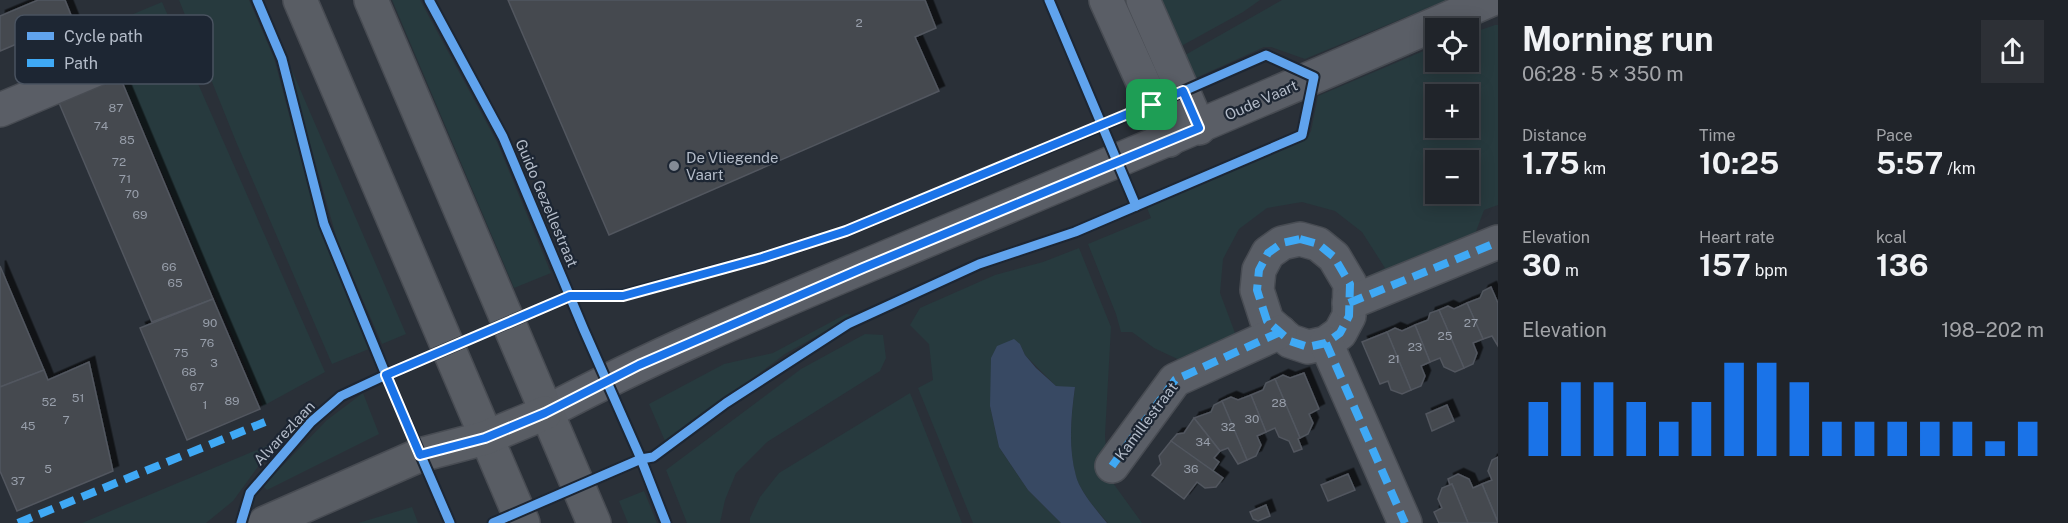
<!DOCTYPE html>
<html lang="en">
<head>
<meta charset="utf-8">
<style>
  :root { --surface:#20242a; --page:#2d3036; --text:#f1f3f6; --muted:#a2a4a8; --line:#3d4147; --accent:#1a73e8 }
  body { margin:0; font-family:"Public Sans",sans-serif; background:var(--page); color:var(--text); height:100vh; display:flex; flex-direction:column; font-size:22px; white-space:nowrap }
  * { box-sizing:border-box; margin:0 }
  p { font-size:20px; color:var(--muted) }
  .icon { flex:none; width:33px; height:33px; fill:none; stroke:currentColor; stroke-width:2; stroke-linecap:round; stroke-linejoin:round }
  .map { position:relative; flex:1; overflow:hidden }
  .drawer { display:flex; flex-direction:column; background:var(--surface); width:570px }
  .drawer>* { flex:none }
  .tools { position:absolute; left:1425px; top:18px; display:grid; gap:12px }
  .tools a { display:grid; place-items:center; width:54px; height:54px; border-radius:0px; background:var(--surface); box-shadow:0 3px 15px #0003,0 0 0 2px var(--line); font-size:30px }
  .pin { position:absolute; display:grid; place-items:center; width:51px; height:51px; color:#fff; margin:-26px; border-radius:12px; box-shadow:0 3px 9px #0006 }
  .round { display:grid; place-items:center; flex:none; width:63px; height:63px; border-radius:0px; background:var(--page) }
  .overview { display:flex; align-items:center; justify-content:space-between; height:102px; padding:0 24px }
  h1 { font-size:33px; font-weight:700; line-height:45px }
  .figures { display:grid; grid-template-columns:repeat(3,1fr); gap:9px; height:102px; padding:6px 24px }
  .figures div { display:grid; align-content:center }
  .figures b { font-size:30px; font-weight:700 }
  .figures small { font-size:16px; font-weight:400 }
  .figures p { font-size:16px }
  .chart { height:168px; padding:12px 24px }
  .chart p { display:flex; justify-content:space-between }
  .chart svg { width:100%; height:108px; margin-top:6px; stroke:var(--accent); stroke-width:6 }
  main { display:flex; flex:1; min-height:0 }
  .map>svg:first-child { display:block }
  .green { fill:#273a3e; fill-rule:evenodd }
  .water { fill:#384963 }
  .building { fill:#444950; stroke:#52575f; stroke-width:1.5; filter:url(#shadow) }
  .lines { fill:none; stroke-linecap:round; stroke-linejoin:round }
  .street-casing { stroke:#484c53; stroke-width:36 }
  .secondary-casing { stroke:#484c53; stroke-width:36 }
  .street { stroke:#5a5e66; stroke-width:33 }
  .secondary { stroke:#595d64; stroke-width:33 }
  .quiet { stroke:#3fa9f5; stroke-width:8; stroke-dasharray:15 8; stroke-linecap:butt }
  .cycleway-casing { stroke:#1d2633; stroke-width:13 }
  .cycleway { stroke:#60a3ed; stroke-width:9 }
  .route-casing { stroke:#fff; stroke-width:12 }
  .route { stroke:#1a73e8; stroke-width:8 }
  .poi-dot { fill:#848b96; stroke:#1d2633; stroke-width:2 }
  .labels { text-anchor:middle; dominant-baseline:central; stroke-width:4.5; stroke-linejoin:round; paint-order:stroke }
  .number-label { font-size:12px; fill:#989fab }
  .street-label { font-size:15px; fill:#b4bcc9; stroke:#1d2633 }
  .poi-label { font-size:15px; fill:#b4bcc9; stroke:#1d2633; text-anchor:start }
  .key { fill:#1d2633; stroke:#4a5360; stroke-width:1.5 }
  .key-label { font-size:16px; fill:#b4bcc9 }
</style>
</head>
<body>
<main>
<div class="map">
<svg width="1498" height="523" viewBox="0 0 1498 523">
  <defs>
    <filter id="shadow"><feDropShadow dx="5.5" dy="-5.5" stdDeviation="0" flood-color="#0009"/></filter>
  </defs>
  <rect width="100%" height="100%" fill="#2a3038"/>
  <g class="green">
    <polygon points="179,0 249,0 274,58 318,223 369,349 332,364 237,144"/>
    <polygon points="392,0 420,0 497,142 551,273 514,288"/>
    <polygon points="1152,0 1260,0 1243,12 1174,50"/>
    <polygon points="1282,0 1447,0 1305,59 1271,47 1264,47 1189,81 1178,59"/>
    <polygon points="162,2 325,372 263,406 100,28"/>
    <path d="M1495 25H1498V205L1484 210 1472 242 1369 285 1360 280 1385 268 1362 232 1335 211 1302 202 1267 208 1239 229 1223 259 1220 293 1235 333 1267 321 1186 363 1154 348 1132 332H1121L1116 314 1088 244 1151 218 1147 208 1307 138 1311 131 1318 96 1435 46 1436 62H1468L1469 34ZM1436 94H1468V128H1436ZM1436 160H1468V194H1436Z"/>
    <polygon points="284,52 406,334 382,344 338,243"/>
    <path d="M1079 248 1111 327 1105 435 1107 465 1113 483 1142 523H1108C1098 512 1080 491 1076 477 1068 448 1071 416 1075 388L1056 386 1025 355 1020 344 990 406 999 447 1028 490 1061 523H973L918 388 933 380 929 344 910 325 920 308 995 275 1043 262Z"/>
    <polygon points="846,314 854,315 785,354 675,436 665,441 649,404 724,364 773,353"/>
    <polygon points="865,334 883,335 886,358 880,371 767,442 736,473 725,500 720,523 687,523 666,470 801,369"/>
    <polygon points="363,393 379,434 267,490 263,486 327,420"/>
    <polygon points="910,393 962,523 750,523 750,518 760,497 779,473"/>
    <polygon points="276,442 233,501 206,523 82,523"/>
    <polygon points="644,491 657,523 628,523 619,501"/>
    <polygon points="412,507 418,523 358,523"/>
  </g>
  <path class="water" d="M1014 339 1020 344 1025 355 1036 368 1056 386 1075 387C1071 416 1068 447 1076 476 1079 490 1098 512 1107 523H1061L1028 490 999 447 990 406 991 358 997 346Z"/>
  <g class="building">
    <polygon points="38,0 65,0 73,20 0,51 0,16"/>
    <polygon points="508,0 925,0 936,28 915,37 939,91 609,235"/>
    <polygon points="120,77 213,299 152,322 59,103"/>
    <polygon points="0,266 44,370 0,387"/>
    <polygon points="1491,287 1498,303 1498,346 1492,336 1483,339 1467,303 1480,298 1483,291"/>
    <polygon points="213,299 260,409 187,440 140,328"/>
    <polygon points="1467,303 1483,339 1473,343 1477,353 1473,364 1464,368 1439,310 1448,306 1454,309"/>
    <polygon points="1439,310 1464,368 1455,372 1444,367 1440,358 1430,362 1415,325 1428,320 1430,313"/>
    <polygon points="1415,325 1430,362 1421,366 1425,376 1421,386 1411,390 1387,332 1395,328 1402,331"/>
    <polygon points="1387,332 1411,390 1402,394 1391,390 1388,381 1380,384 1362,342"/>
    <polygon points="89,362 113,471 17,511 0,471 0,387 44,370 48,380"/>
    <polygon points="1304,373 1319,409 1309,414 1313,423 1308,434 1300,438 1275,379 1283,375 1290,378"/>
    <polygon points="1275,379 1300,438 1298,439 1302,449 1294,452 1289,441 1279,437 1275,428 1266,432 1251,395 1263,390 1266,383"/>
    <polygon points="1251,395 1266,432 1257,436 1261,445 1256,456 1247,460 1222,401 1231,397 1238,400"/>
    <polygon points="1222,401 1247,460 1238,464 1228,448 1220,451 1194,418 1211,412 1214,405"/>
    <polygon points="1447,405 1454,421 1432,431 1426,414"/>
    <polygon points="1194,418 1220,451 1214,458 1219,462 1212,472 1171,441 1177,434 1184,433"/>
    <polygon points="1171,441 1223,478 1216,487 1205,488 1197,482 1184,499 1152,475 1161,464 1159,456"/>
    <polygon points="1498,457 1498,522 1482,484 1492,480 1488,471 1492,460"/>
    <polygon points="1348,474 1355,490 1328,501 1321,485"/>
    <polygon points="1458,474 1469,479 1473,488 1482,484 1498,523 1468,523 1452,484 1450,485 1448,479"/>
    <polygon points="1452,484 1468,523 1439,523 1434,512 1442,508 1438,499 1442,488"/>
    <polygon points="1266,505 1270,516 1258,521 1253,519 1250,512"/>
  </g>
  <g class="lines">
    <g class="street-casing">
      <g id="street">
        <polyline points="1106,0 1169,140"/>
        <polyline points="1143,0 1199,128"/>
        <polyline points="0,110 102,67"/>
        <polygon points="1300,239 1318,244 1334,257 1350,284 1349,316 1340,333 1326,343 1308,347 1290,341 1267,321 1257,290 1259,270 1268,253 1282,243"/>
        <polyline points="1349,303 1498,242"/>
        <polyline points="1326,343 1405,523"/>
        <path d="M545 413C672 345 805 292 937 236 1122 159 1307 81 1490 0"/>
        <polyline points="1112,466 1175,380 1280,332"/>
      </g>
    </g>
    <g class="secondary-casing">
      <g id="secondary">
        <polyline points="300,0 523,523"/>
        <polyline points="371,0 594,523"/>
        <polyline points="265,523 420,455 485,438 545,413"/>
      </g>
    </g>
    <use href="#street" class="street"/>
    <use href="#secondary" class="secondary"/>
    <g class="quiet">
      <polygon points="1300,239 1318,244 1334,257 1350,284 1349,316 1340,333 1326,343 1308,347 1290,341 1267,321 1257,290 1259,270 1268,253 1282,243"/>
      <polyline points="1349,303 1498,242"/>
      <polyline points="1326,343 1405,523"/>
      <polyline points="1112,466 1175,380 1280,332"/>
      <polyline points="18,523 265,422"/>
    </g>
    <g class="cycleway-casing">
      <g id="cycleway">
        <polyline points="257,0 282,59 324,224 386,375 450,523"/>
        <polyline points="429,0 503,137 584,330 641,459 666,523"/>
        <polyline points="1049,0 1136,206"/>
        <polyline points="241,523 250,493 311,422 341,396 386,375 570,296 623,295 762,258 846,231 1152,105 1266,55 1314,77 1302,135 1075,232 979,264 848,324 726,403 653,457 641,459 493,523"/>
      </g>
    </g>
    <use href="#cycleway" class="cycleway"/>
  </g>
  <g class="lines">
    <g class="route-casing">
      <polygon id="route" points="1183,91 1199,128 863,268 639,365 545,413 485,438 420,455 386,375 570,296 623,296 762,258 846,231"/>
    </g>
    <use href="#route" class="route"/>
  </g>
  <circle class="poi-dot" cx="674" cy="166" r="6"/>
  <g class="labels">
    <g class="number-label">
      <text x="859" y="23">2</text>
      <text x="116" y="108">87</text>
      <text x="101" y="126">74</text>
      <text x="127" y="140">85</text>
      <text x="119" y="162">72</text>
      <text x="125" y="179">71</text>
      <text x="132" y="194">70</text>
      <text x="140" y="215">69</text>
      <text x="169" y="267">66</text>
      <text x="175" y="283">65</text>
      <text x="210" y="323">90</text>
      <text x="1471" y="323">27</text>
      <text x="1445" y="336">25</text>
      <text x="207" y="343">76</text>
      <text x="1415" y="347">23</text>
      <text x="181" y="353">75</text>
      <text x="1394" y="359">21</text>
      <text x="214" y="363">3</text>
      <text x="189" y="372">68</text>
      <text x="197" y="387">67</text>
      <text x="78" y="398">51</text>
      <text x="232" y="401">89</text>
      <text x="49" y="402">52</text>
      <text x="1279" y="403">28</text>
      <text x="205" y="405">1</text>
      <text x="1252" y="419">30</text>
      <text x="66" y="420">7</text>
      <text x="28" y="426">45</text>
      <text x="1228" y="427">32</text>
      <text x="1203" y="442">34</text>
      <text x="48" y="469">5</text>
      <text x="1191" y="469">36</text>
      <text x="18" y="481">37</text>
    </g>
    <g class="street-label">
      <text transform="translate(1261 100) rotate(-24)">Oude Vaart</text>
      <text transform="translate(547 203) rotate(67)">Guido Gezellestraat</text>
      <text transform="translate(1146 421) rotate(-53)">Kamillestraat</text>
      <text transform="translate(284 433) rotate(-47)">Alvarezlaan</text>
    </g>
    <g class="poi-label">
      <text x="686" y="157">De Vliegende<tspan x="686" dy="17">Vaart</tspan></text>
    </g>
  </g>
  <rect x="15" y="15" width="198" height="69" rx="9" class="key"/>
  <rect x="27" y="32" width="27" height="8" fill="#60a3ed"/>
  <rect x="27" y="59" width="27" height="8" fill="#3fa9f5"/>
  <g class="key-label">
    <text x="64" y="42">Cycle path</text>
    <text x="64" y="69">Path</text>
  </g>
</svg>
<div class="tools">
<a><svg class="icon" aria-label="locate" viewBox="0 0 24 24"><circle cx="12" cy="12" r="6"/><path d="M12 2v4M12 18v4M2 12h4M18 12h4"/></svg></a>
<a>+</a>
<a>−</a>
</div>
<div class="pin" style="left:1152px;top:105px;background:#1e9e55"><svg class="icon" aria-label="arrive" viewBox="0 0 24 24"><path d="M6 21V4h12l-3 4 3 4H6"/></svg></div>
</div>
<section class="drawer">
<div class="overview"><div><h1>Morning run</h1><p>06:28 · 5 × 350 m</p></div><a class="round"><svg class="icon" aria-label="share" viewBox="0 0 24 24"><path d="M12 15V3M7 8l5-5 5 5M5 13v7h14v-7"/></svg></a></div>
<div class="figures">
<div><p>Distance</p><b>1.75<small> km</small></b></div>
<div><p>Time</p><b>10:25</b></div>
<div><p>Pace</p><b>5:57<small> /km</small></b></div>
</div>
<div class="figures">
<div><p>Elevation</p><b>30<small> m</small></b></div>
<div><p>Heart rate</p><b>157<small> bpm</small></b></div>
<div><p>kcal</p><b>136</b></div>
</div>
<div class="chart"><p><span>Elevation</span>198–202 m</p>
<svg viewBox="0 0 160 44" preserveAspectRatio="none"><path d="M5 44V22M15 44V14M25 44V14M35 44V22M45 44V30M55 44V22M65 44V6M75 44V6M85 44V14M95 44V30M105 44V30M115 44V30M125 44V30M135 44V30M145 44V38M155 44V30"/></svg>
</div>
</section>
</main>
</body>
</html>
